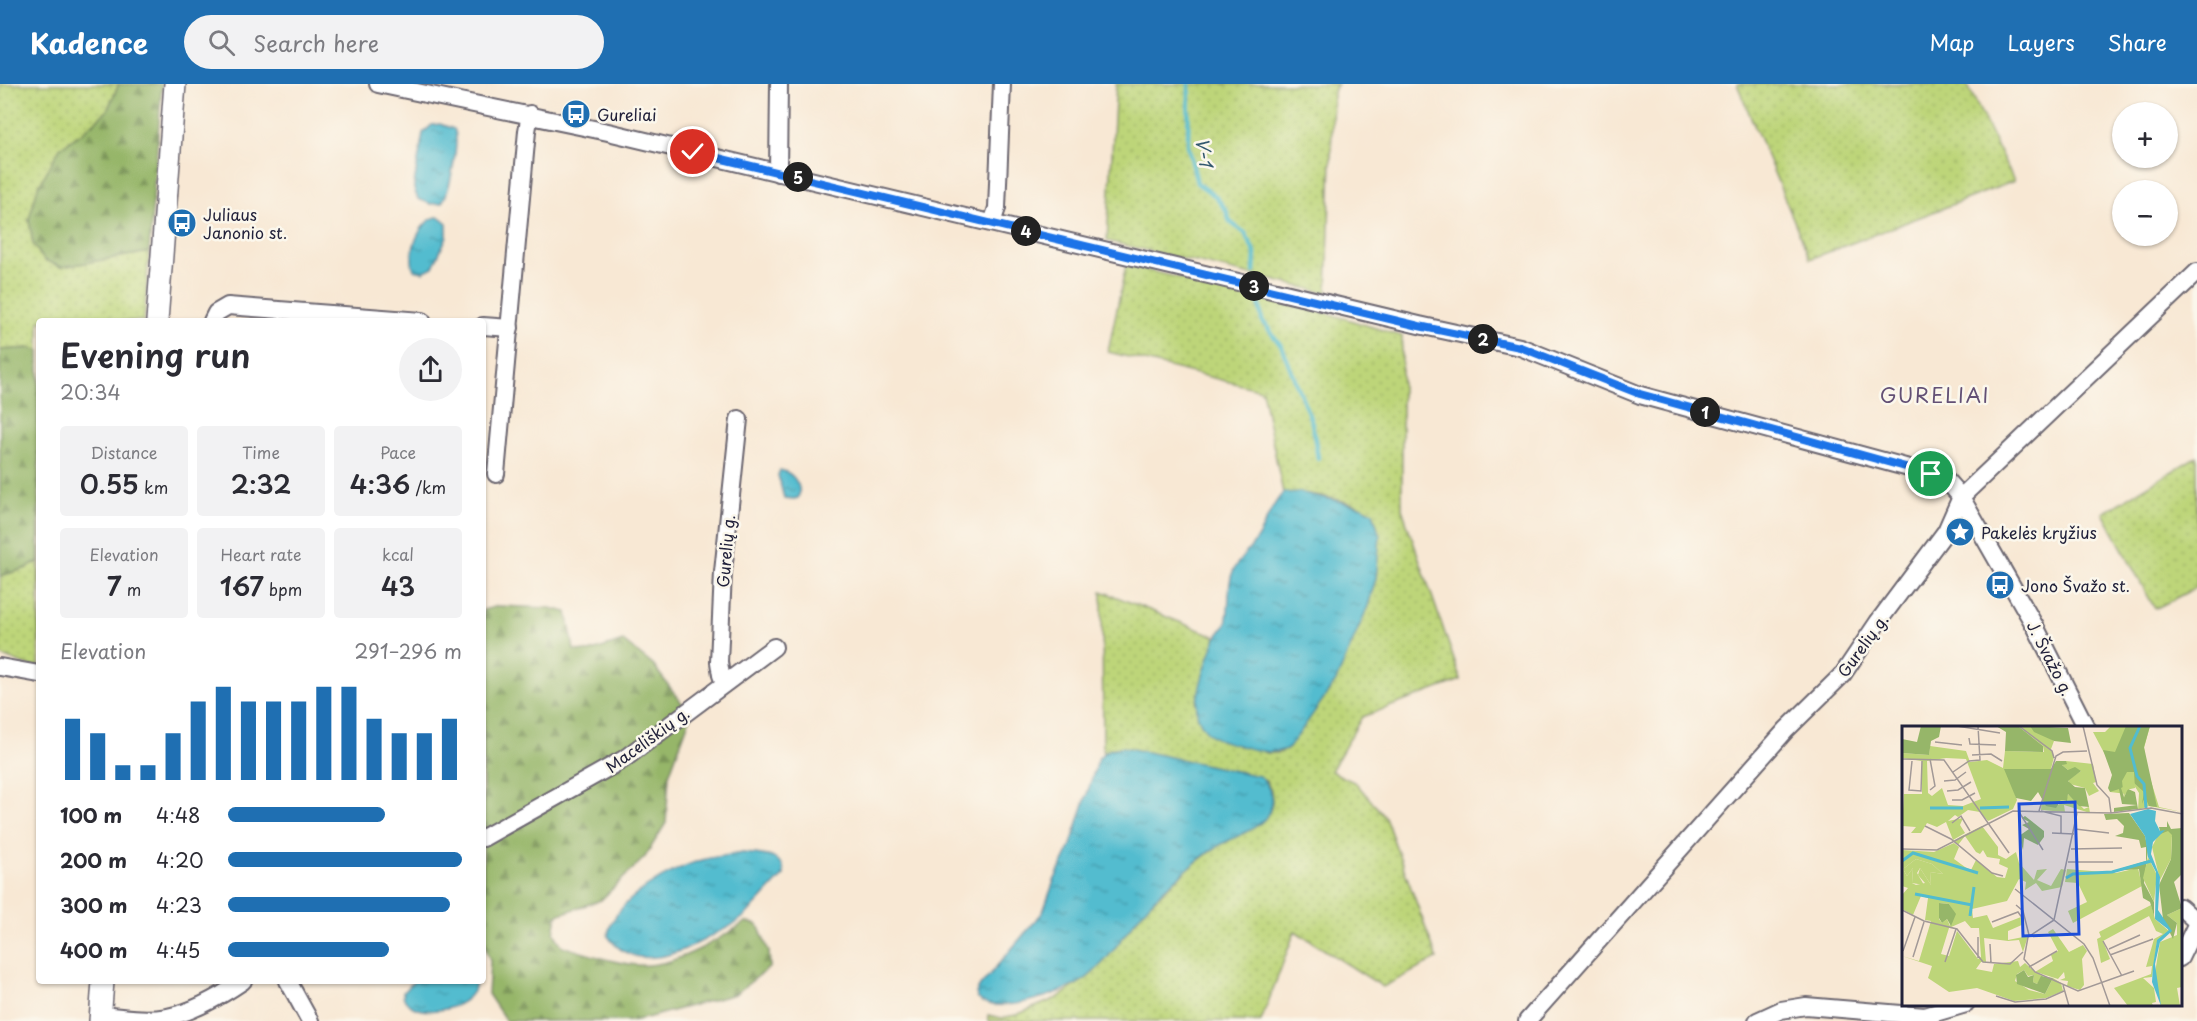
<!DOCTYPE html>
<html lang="en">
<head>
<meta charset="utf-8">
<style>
  :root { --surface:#fff; --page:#f2f2f3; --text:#2b2b33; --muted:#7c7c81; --accent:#1f6fb2 }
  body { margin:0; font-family:"Playpen Sans",sans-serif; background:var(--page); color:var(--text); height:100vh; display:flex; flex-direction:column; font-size:22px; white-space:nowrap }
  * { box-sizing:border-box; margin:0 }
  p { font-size:20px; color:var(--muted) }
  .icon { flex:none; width:33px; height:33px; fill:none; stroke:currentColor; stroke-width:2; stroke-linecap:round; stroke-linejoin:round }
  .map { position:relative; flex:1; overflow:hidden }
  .side { position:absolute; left:36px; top:234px; width:450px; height:666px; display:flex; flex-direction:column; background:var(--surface); border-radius:6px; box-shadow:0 2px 4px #0004 }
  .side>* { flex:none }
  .buttons { position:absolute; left:2112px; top:18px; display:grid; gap:12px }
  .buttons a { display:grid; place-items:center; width:66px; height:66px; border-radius:50%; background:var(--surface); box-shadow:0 2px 4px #0004; font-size:30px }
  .pin { position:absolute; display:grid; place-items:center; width:51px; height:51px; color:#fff; margin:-26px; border:3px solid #fff; border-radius:50%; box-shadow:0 2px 6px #0007 }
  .km { position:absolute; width:30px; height:30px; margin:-15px; border-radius:50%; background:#222; color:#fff; font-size:16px; line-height:30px; text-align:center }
  .round { display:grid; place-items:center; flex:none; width:63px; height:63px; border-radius:32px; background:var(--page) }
  .headline { display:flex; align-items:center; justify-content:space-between; height:102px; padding:0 24px }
  h1 { font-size:33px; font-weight:600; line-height:45px }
  .stats { display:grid; grid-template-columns:repeat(3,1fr); gap:9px; height:102px; padding:6px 24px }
  .stats div { display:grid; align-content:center; border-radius:6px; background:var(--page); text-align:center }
  .stats b { font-size:26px; font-weight:600 }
  .stats small { font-size:16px; font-weight:400 }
  .stats p { font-size:16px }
  .chart { height:168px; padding:12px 24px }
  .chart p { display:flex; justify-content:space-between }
  .chart svg { width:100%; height:108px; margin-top:6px; stroke:var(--accent); stroke-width:6 }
  ul { padding:0 24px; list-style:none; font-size:20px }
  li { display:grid; grid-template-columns:96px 72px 1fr; align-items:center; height:45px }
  li i { height:15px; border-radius:8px; background:var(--accent) }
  header { display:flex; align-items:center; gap:36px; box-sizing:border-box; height:84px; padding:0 30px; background:var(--accent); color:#fff }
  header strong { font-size:28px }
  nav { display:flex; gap:33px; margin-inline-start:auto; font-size:21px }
  .search { width:420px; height:54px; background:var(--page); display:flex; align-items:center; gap:15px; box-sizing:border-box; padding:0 21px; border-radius:33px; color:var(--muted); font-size:22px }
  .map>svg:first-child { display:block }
  .grass { fill:url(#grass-dots); stroke:#707c5a; stroke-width:1.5 }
  .forest { fill:url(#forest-firs); stroke:#5c6c52; stroke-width:1.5 }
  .water { fill:url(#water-ripples); stroke:#3a6f85; stroke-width:1.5 }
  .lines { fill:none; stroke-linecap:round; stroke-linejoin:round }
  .stream { stroke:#52bccf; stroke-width:4.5 }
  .minor-casing { stroke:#6d6771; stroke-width:20 }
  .major-casing { stroke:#6d6771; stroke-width:24 }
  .minor { stroke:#fff; stroke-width:16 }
  .major { stroke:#fff; stroke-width:21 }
  .route-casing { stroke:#fff; stroke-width:12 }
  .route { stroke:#1a73e8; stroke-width:8 }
  .labels { text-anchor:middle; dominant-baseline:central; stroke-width:5; stroke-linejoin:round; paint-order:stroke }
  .poi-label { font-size:16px; fill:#22223b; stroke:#fbf7ec; text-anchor:start }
  .street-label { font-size:16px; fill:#22223b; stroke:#fbf7ec }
  .water-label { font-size:18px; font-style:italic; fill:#33586f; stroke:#fbf7ec }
  .quarter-label { font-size:20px; letter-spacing:1.5px; fill:#635075; stroke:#fbf7ec }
  .inset-river { fill:none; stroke:#52bccf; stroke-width:3 }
  .inset-road { fill:none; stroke:#a29997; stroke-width:1.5 }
  .view { fill:#1d4ed8; fill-opacity:0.15; stroke:#1d4ed8; stroke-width:3 }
  .inset-edge { fill:none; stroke:#22223b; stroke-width:3 }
</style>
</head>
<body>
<header>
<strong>Kadence</strong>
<div class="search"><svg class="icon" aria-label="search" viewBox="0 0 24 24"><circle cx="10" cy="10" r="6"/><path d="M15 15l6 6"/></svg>Search here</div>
<nav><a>Map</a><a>Layers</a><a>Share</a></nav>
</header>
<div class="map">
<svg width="2197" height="937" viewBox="0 0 2197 937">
  <defs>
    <pattern id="grass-dots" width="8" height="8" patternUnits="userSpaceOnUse" patternTransform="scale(1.5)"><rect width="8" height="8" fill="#bdd579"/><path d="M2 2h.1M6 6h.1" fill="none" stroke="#a2b76a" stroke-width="1.8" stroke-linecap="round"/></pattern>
    <pattern id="forest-firs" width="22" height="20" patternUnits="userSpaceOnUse" patternTransform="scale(1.5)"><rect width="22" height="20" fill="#96b669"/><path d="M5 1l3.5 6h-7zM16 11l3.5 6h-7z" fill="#7a9458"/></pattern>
    <pattern id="water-ripples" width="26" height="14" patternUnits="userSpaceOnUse" patternTransform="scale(1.5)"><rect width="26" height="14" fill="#52bccf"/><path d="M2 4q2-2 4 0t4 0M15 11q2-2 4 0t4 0" fill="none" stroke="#4498a9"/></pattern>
  </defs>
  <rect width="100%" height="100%" fill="#fbf7ec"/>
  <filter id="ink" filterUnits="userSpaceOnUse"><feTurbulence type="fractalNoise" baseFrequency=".0167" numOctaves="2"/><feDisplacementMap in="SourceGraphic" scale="12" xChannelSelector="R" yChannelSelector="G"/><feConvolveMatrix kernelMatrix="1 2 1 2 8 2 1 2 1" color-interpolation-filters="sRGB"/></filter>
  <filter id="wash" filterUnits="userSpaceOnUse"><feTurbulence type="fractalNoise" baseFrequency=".008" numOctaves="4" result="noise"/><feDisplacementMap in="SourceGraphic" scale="24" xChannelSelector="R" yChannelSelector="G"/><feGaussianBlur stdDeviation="1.35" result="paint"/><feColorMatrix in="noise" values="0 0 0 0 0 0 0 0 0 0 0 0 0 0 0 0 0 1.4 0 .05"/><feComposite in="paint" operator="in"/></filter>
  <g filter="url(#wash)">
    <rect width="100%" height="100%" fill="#f8e8d4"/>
    <g class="grass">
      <polygon points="0,0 119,0 107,27 82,49 60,64 29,135 33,160 44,176 61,183 149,168 144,237 39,237 39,267 31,264 0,266"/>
      <polygon points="1116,0 1338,0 1333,7 1327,209 1107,157"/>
      <polygon points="1737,0 1967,0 2014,97 1810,175"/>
      <path d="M1126 181 1327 229 1402 252V425L1461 596 1362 633 1331 687 1356 699 1385 733 1437 875 1383 903 1295 847 1261 937H989L988 931 1002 934 1016 931 1057 914 1088 893 1105 876 1145 824 1191 782 1218 762 1257 741 1272 718 1271 707 1266 697 1113 664 1103 669 1102 507 1217 553 1196 619 1265 669H1278L1289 664 1373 428C1353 417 1307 407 1283 409L1262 306 1108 268Z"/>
      <polygon points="2197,372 2197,503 2155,525 2103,429"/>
      <polygon points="39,477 39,583 25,581 0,571 0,492 27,484"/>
    </g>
    <g class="forest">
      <polygon points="119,0 162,0 149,168 61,183 44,176 33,160 29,135 38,103 60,64 82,49 107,27"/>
      <polygon points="31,264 39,267 39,477 27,484 0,492 0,266"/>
      <path d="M498 522 550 524 567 528 574 566 589 568 623 557 653 581 691 631 669 691 666 739 645 773 601 816 557 831 554 849 562 862C585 869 625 883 648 881 681 879 719 855 746 838L758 841 769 868 770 883 735 910 646 934 630 937H506L488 910 490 877 483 856V526Z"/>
    </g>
    <g class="water">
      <path d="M440 40 454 45C460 55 450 111 441 119L431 120 418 115 414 105V100L423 49 432 41Z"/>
      <path d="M437 133 441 134 447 139V152L433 183 423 188 414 186C407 171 419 136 437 133Z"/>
      <path d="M780 386C792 388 803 401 798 414L794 415 784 414 778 391Z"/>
      <path d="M1299 408 1363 423 1373 428 1380 452 1376 494 1368 522 1336 597 1289 664C1271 672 1256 666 1237 661 1218 656 1206 653 1198 633 1192 617 1209 572 1216 554 1219 549 1224 545 1226 539 1231 522 1226 501 1234 485 1239 475 1250 466 1256 456 1266 441 1270 422 1283 409Z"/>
      <path d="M1123 663 1259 692C1271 702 1276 718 1267 732 1257 746 1234 753 1220 761 1210 766 1200 775 1191 782 1175 796 1157 810 1144 826 1125 848 1111 874 1088 893 1068 910 980 937 976 909L980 902 1043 828 1054 797 1070 764 1098 675C1105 666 1112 664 1123 663Z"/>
      <path d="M743 769C759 771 785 769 784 791 769 805 757 822 741 835 733 842 722 846 713 851 680 870 634 890 608 852 611 817 675 782 706 775 718 772 730 771 743 769Z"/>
      <path d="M414 897H476C474 931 402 937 403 908Z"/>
    </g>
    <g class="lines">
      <g class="stream">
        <polyline points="1189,0 1188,61 1197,99 1214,111 1226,126 1230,138 1245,149 1255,169 1254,188"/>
        <polyline points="1259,217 1262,236 1282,263 1312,339 1318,374"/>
      </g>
    </g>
  </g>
  <g filter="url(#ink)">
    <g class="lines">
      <g class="minor-casing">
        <g id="minor">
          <polyline points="378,0 608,48 1419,241 1520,263 1640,311 1931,390 1947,397 1961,413 2036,544 2086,643"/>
          <polyline points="778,89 779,0"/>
          <polyline points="992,139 997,124 1002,0"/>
          <polyline points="212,237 216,229 228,222 422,237"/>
          <polyline points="483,242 510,244"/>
          <polyline points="496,390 527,47 530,30"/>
          <polyline points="0,583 39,590"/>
          <polyline points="724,599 721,591 719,578 723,488 739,335"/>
          <polyline points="483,754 624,675 774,563"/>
          <polyline points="2180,823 2197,838"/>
          <polyline points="2180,874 2197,839"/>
          <polyline points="288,897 310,937"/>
          <path d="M101 931C122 933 145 937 167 933 194 928 221 912 243 897"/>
          <polyline points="1527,937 1786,646 1843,590 1878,538 1946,447 1961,413 2197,188"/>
          <polyline points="1757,937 1781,926 1806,922 1925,932 1966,920"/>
        </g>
      </g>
      <g class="major-casing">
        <g id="major">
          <polyline points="157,237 175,0"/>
          <polyline points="100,937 103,897"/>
        </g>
      </g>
      <use href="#minor" class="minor"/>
      <use href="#major" class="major"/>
    </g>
  </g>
  <g class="lines" filter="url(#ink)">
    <g class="route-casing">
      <polyline id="route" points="693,68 1419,242 1520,263 1640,310 1931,390"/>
    </g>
    <use href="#route" class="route"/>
  </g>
  <defs>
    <g id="bus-disc" transform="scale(1.5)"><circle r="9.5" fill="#1f6fb2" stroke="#fbf7ec"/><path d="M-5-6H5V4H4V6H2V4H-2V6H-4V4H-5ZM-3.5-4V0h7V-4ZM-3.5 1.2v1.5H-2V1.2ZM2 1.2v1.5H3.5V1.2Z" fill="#fff"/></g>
    <g id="sight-disc" transform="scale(1.5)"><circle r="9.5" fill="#1f6fb2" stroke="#fbf7ec"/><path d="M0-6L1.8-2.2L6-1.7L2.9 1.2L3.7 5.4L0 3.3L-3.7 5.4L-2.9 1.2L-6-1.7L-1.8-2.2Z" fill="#fff"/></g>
  </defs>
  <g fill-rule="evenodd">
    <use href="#bus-disc" x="576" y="30"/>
    <use href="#bus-disc" x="182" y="139"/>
    <use href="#sight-disc" x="1960" y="448"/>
    <use href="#bus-disc" x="2000" y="501"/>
  </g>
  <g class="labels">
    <g class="poi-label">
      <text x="597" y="30">Gureliai</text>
      <text x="203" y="130">Juliaus<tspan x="203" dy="18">Janonio st.</tspan></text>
      <text x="1981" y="448">Pakelės kryžius</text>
      <text x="2021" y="501">Jono Švažo st.</text>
    </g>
    <g class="street-label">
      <text transform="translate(725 467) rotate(-85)">Gurelių g.</text>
      <text transform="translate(1862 561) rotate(-54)">Gurelių g.</text>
      <text transform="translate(2051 574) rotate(63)">J. Švažo g.</text>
      <text transform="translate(647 655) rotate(-36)">Maceliškių g.</text>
    </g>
    <g class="water-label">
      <text transform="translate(1205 68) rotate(81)">V-1</text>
    </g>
    <g class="quarter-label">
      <text x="1935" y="311">GURELIAI</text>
    </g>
  </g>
  <g transform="translate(1902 642)">
    <rect width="280" height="280" fill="#f8e8d4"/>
    <path d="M116 0H128L152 15 149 23 152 31 149 43H104L115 74 111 83 86 95 78 86 66 84 56 91 53 89 46 95 61 92 58 99 63 107 51 114 44 96 35 101 25 97 19 107H9L14 101 0 100 2 68H20V35L0 32V27L27 29 28 20 64 25 68 36 85 34 101 42 103 25 142 26 141 20ZM44 32 64 33 79 73 61 80 46 79 40 62 30 70 26 67 25 35ZM209 0H248L242 22 244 39 257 81 280 86 247 80 236 84 237 67 230 56 225 68 208 66 212 57 209 40 191 6H203ZM164 35 191 38 194 56 191 57 197 65 187 70 183 62 168 58 166 54 179 45 166 44 160 39ZM166 68 182 83 187 81 188 87 162 79 163 86 139 84 140 73 157 79 159 74 164 75ZM80 100 96 121V129L104 133 114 126 117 137 132 154 135 144 145 143 135 154 149 160 159 143 164 144 160 161 140 165 134 157 123 164 124 156 117 153 105 175 70 183 71 192 85 189 91 202 119 191 122 198 106 205V214L126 210 121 226 117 214 106 215 82 212 84 236H79L74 243 90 246 92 238 116 235 118 241 123 237 133 246 151 235 149 229 156 225 146 206 151 203 167 226 181 219 185 225 180 233 182 259 178 264 165 260 166 255 158 254 163 252 162 246 156 253 134 246 141 250 135 258 131 256 132 249 126 250 122 244 115 248 113 255 127 264 143 268 151 252 159 257 161 265 144 272 112 275 75 262 47 266 26 252 30 240 0 230 17 235 29 195 23 194 26 172 19 170 11 189 0 183V169L6 162 0 160V124L32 126 52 117 57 121 52 133 63 141 69 144 74 134 95 151 103 152 106 142 97 138 98 133 85 131 81 124 78 128 74 126 63 110 56 119 52 115 58 111ZM14 133 30 138 41 148 28 146 29 159 18 142 16 149 23 157 14 159 10 157 11 142 5 150 1 143ZM37 177 47 178 53 188 48 200 45 193 40 197 37 193ZM63 195 69 202H77L79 231 76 233 55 205 47 230 39 228 47 202ZM236 142 240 160 171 197 166 185 185 176 176 157 163 156 165 143 214 147ZM249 179 253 193 267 205 255 216 250 251 241 252 252 262 254 276 250 277 251 280H226L212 262 249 248 250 240 244 241 252 213 261 208 254 205 247 190 201 215 208 233 199 237 195 213 199 211 197 206ZM280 182V261L275 262 278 280H259L252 253 258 216 275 209V197L265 189Z" fill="#bdd579" fill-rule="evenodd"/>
    <path d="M19 0H39L37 11 29 15 27 29 0 27V13L15 16ZM116 0 141 20V26L103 25 104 6 94 0ZM128 0 166 2 169 17 152 15 132 6ZM224 0H248L242 21 255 81 247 80 243 71 240 78 242 66 231 56 219 62 222 71 226 63 233 66 236 83 212 86V82L235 79 220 78 217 63 208 66 206 62 210 49 201 24 213 26ZM154 35H164L165 38 160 39 166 44 173 41 179 45 166 55 173 61 183 62 187 81 177 80 166 68 165 75 159 74 154 82 144 80 136 66 129 75 114 72 102 43H149ZM227 87 243 110 246 124 242 157 252 176V190L248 176 241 172 237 143 211 145 244 135V121L239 122 237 114 213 110 221 107 222 100 215 93 204 94 202 88ZM123 90 142 105V111L136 119 122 112 121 124 117 110 127 103 120 99 127 96 120 92ZM265 95 269 103 280 102V148L272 156 280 182 265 189 275 197 271 213 261 193 257 159 269 133 270 111 259 109 257 101H265ZM37 177 47 178 54 188 49 200 45 193 40 197 37 192ZM122 244 126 251 132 249 131 256 135 258 139 250 151 252 143 268 115 258 114 249Z" fill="#96b669"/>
    <path d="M232 46 233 62 224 64 222 72 220 55 225 46ZM266 105 270 109 269 133 258 154 250 121 256 109ZM246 131 255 149 252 176 241 152ZM14 133 30 138 41 148 28 146 29 159 18 142 15 147 22 159 10 157 11 142 5 150 1 143Z" fill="#bdd579"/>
    <path d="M246 83 254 85 253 95 258 105 263 104 251 116 249 128 258 151 256 184 270 205 258 216 253 238 259 280 250 256 251 240 255 214 267 204 253 193 254 146 246 131 243 110 228 88Z" fill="#52bccf"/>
    <path class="inset-river" d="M238 0 228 22 235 50 242 58 244 82M28 82H61M78 82 107 81M0 135 11 127 76 147M164 152 171 148 210 146 249 135M13 168 70 179M68 190 72 161"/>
    <path class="inset-road" d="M55 0 98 7M117 0 150 25 152 32M181 0 195 59 207 72 209 87M67 12 68 18 94 19M33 16 60 19M70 29 89 28 100 35M0 33 42 34 107 127M10 35 7 64 19 65 20 35M51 46 67 35 78 34 76 0M42 55 53 54 64 46M28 64 33 60 28 33M45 65 56 64 69 56M50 74H60L73 67M137 85 154 30 161 26 185 25M139 85 159 90V107M117 86 141 124M50 97 59 90 68 105M23 100 49 113 90 147 101 150M173 103 207 107M150 107 172 108M0 123 35 124 111 85 209 87 249 82 281 88M169 123 220 122M166 136H211M113 163 182 218 191 232 208 280M114 179 121 185 127 209M0 184 22 195 55 203 81 236 108 238 121 226M152 194 126 211 122 233 133 246 176 265 232 245M152 194 175 87M90 196 116 186 121 193M76 211V232M201 215 220 250M88 218 89 237M207 223 238 209M1 225 13 191M208 229 251 213M11 231 22 196M43 236 54 203M127 241 155 225M161 259 167 280M94 270 113 276 144 273 162 265"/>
    <path class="view" d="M173 76 177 208 121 210 117 78Z"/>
    <rect width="280" height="280" class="inset-edge"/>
  </g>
</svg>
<div class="buttons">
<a>+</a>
<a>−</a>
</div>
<div class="pin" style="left:1931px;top:390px;background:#1e9e55"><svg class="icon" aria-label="arrive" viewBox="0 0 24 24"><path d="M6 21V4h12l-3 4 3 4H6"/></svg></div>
<div class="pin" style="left:693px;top:68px;background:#d93025"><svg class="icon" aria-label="check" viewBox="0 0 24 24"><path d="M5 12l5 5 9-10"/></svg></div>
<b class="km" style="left:1705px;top:328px">1</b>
<b class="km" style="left:1483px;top:255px">2</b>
<b class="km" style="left:1254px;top:202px">3</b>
<b class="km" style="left:1026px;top:147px">4</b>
<b class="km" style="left:798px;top:93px">5</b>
<section class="side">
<div class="headline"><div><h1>Evening run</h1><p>20:34</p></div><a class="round"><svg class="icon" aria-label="share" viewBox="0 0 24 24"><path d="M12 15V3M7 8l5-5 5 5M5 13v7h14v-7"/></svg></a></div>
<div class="stats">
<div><p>Distance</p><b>0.55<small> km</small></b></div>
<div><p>Time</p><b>2:32</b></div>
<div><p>Pace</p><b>4:36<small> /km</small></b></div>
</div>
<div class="stats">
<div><p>Elevation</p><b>7<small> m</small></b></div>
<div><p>Heart rate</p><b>167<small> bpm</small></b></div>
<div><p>kcal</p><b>43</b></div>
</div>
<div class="chart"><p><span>Elevation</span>291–296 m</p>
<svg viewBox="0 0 160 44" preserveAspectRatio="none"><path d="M5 44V19M15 44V25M25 44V38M35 44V38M45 44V25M55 44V12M65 44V6M75 44V12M85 44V12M95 44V12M105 44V6M115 44V6M125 44V19M135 44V25M145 44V25M155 44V19"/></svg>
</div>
<ul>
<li><b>100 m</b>4:48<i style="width:67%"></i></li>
<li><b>200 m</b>4:20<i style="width:100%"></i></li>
<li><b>300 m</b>4:23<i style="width:95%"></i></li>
<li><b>400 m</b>4:45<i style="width:69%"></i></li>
</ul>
</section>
</div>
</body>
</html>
